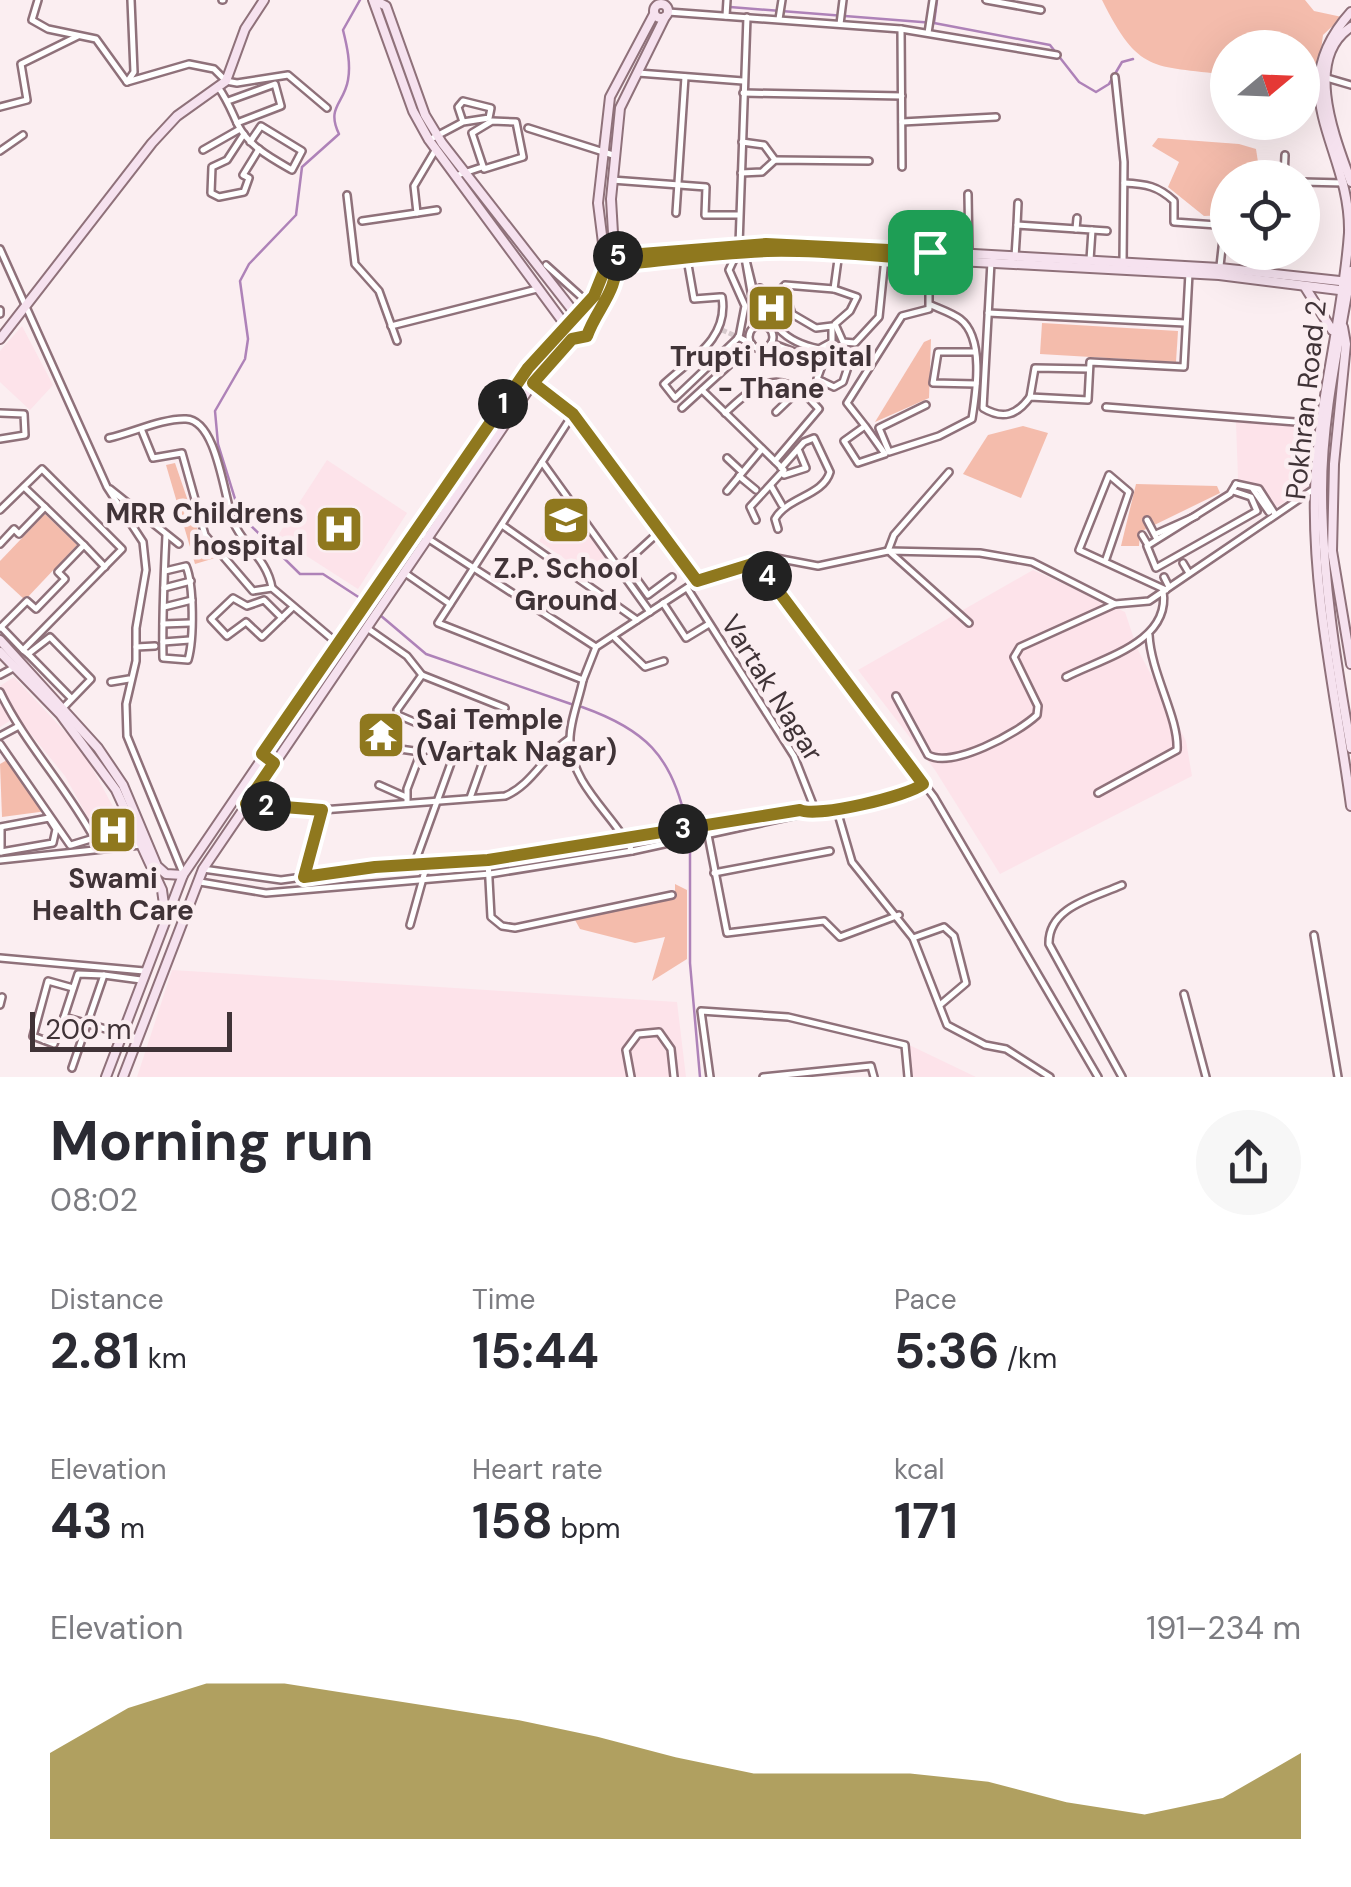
<!DOCTYPE html>
<html lang="en">
<head>
<meta charset="utf-8">
<style>
  :root { --surface:#fff; --page:#f7f7f7; --text:#2b2b33; --muted:#7c7c81; --accent:#8f781e }
  body { margin:0; font-family:"DM Sans",sans-serif; background:var(--page); color:var(--text); height:100vh; display:flex; flex-direction:column; font-size:38px; white-space:nowrap }
  * { box-sizing:border-box; margin:0 }
  p { font-size:32px; color:var(--muted) }
  .icon { flex:none; width:55px; height:55px; fill:none; stroke:currentColor; stroke-width:2; stroke-linecap:round; stroke-linejoin:round }
  .map { position:relative; height:1077px; overflow:hidden }
  .sheet { display:flex; flex-direction:column; background:var(--surface); flex:1 }
  .sheet>* { flex:none }
  .needle { width:65px; rotate:71deg }
  .fabs { position:absolute; left:1210px; top:30px; display:grid; gap:20px }
  .fabs a { display:grid; place-items:center; width:110px; height:110px; border-radius:50%; background:var(--surface); box-shadow:0 10px 40px #0002; font-size:50px }
  .scale { position:absolute; left:30px; bottom:25px; width:202px; box-sizing:border-box; padding-left:10px; border:5px solid #403337; border-top:0; font-size:28px; line-height:35px; white-space:nowrap; color:#403337; -webkit-text-stroke:8px #fbeef1; paint-order:stroke }
  .pin { position:absolute; display:grid; place-items:center; width:85px; height:85px; color:#fff; margin:-42px; border-radius:20px; box-shadow:0 5px 15px #0006 }
  .km { position:absolute; width:50px; height:50px; margin:-25px; border-radius:50%; background:#222; color:#fff; font-size:28px; line-height:50px; text-align:center }
  .round { display:grid; place-items:center; flex:none; width:105px; height:105px; border-radius:52px; background:var(--page) }
  .head { display:flex; align-items:center; justify-content:space-between; height:170px; padding:0 50px }
  h1 { font-size:55px; font-weight:700; line-height:75px }
  .stats { display:grid; grid-template-columns:repeat(3,1fr); gap:15px; height:170px; padding:10px 50px }
  .stats div { display:grid; align-content:center }
  .stats b { font-size:50px; font-weight:700 }
  .stats small { font-size:28px; font-weight:400 }
  .stats p { font-size:28px }
  .chart { height:280px; padding:20px 50px }
  .chart p { display:flex; justify-content:space-between }
  .chart svg { width:100%; height:180px; margin-top:10px; fill:var(--accent); opacity:.7 }
  .map>svg:first-child { display:block }
  .built { fill:#fde3ea }
  .green { fill:#f4bcac }
  .lines { fill:none; stroke-linecap:round; stroke-linejoin:round }
  .stream { stroke:#ae82b8; stroke-width:2.5 }
  .street-tunnel { stroke:#d6c9cc; stroke-width:5; stroke-dasharray:5 2.5; stroke-linecap:butt }
  .street-casing { stroke:#8f717a; stroke-width:10 }
  .secondary-casing { stroke:#8f717a; stroke-width:12 }
  .street { stroke:#fff; stroke-width:5 }
  .secondary { stroke:#f6e2ef; stroke-width:8 }
  .route-casing { stroke:#fff; stroke-width:20 }
  .route { stroke:#8f781e; stroke-width:12 }
  .labels { text-anchor:middle; dominant-baseline:central; stroke-width:9; stroke-linejoin:round; paint-order:stroke }
  .poi-label { font-size:28px; font-weight:bold; fill:#403337; stroke:#fbeef1 }
  .street-label { font-size:28px; fill:#403337; stroke:#fbeef1 }
</style>
</head>
<body>
<div class="map">
<svg width="1351" height="1077" viewBox="0 0 1351 1077">
  <rect width="100%" height="100%" fill="#fbeef1"/>
  <g class="built">
    <polygon points="22,326 53,385 30,410 0,382 0,351"/>
    <polygon points="1236,422 1313,428 1308,486 1274,509 1263,489 1238,479"/>
    <polygon points="327,460 407,513 358,589 277,537"/>
    <polygon points="565,499 607,556 588,575 539,541"/>
    <polygon points="1033,570 1125,612 1137,648 1186,741 1192,776 1000,874 935,770 858,670"/>
    <polygon points="14,677 83,751 132,842 103,845 65,776 25,727 11,720 0,727 0,686"/>
    <polygon points="172,970 677,1002 686,1077 137,1077"/>
    <polygon points="903,1042 976,1077 907,1077"/>
  </g>
  <g class="green">
    <path d="M1102 0H1305L1314 11 1342 17 1323 35 1316 87 1303 85 1302 48H1228L1227 75C1152 65 1139 74 1102 0Z"/>
    <polygon points="1158,138 1239,144 1256,149 1258,162 1241,177 1228,178 1227,215 1204,216 1168,187 1179,162 1152,146"/>
    <polygon points="1042,323 1178,331 1176,362 1040,354"/>
    <polygon points="931,339 929,398 875,422 924,342"/>
    <polygon points="1023,426 1048,433 1021,498 963,474 988,435"/>
    <polygon points="175,463 201,539 215,558 195,564 166,465"/>
    <polygon points="1136,484 1217,486 1220,493 1140,532 1139,546 1121,546"/>
    <polygon points="45,514 77,545 25,600 0,577 0,561"/>
    <polygon points="7,760 47,811 2,817 0,764"/>
    <polygon points="675,884 687,890 687,959 652,981 665,937 635,943 580,929 575,920 675,897"/>
  </g>
  <g class="lines">
    <g class="stream">
      <path d="M360 0 343 30C347 46 351 64 348 80 344 104 326 107 339 134L302 167 296 215 249 264 240 281 248 339 245 359 215 411 218 444 240 515 300 574H323L363 600"/>
      <polyline points="730,7 934,23 1050,45 1079,82 1096,92 1109,84 1122,62 1133,59"/>
      <polyline points="934,23 937,0"/>
      <polyline points="380,615 426,654 571,704"/>
      <path d="M582 707C644 729 672 755 686 822"/>
      <polyline points="690,848 690,963 700,1077"/>
    </g>
    <polyline class="street-tunnel" points="722,330 738,337"/>
    <g class="street-casing">
      <g id="street">
        <polyline points="38,0 32,20 48,29 96,39 127,82"/>
        <polyline points="131,0 134,72 127,82 189,64 214,69 226,81 237,83 288,75 327,108"/>
        <polyline points="222,0 223,0"/>
        <polyline points="986,0 1041,10"/>
        <polyline points="668,12 901,29 1057,55"/>
        <polyline points="726,16 727,0"/>
        <polyline points="747,17 739,245 744,252 757,326"/>
        <polyline points="779,19 782,0"/>
        <polyline points="840,24 843,0"/>
        <polyline points="901,29 902,167"/>
        <polyline points="928,33 933,0"/>
        <polyline points="638,73 743,81"/>
        <polyline points="1115,77 1124,162 1123,263"/>
        <polyline points="1327,78 1351,85"/>
        <path d="M218 87C227 99 231 110 237 123 248 146 271 158 292 170L302 151 261 126 250 142"/>
        <polyline points="743,93 902,96"/>
        <polyline points="228,101 275,84 281,106 237,123"/>
        <polyline points="0,107 27,100 21,64 78,36"/>
        <polygon points="492,121 516,122 523,157 484,169 472,133"/>
        <polyline points="902,122 996,117"/>
        <polyline points="528,128 613,155"/>
        <polyline points="244,134 227,160 212,167 211,193 219,197 244,192 249,178 243,175 259,149"/>
        <polyline points="429,140 463,122 489,118 491,108 463,101 458,107 463,122"/>
        <polyline points="742,142 764,145 775,160"/>
        <polyline points="203,150 240,129"/>
        <polyline points="0,151 23,135"/>
        <polyline points="741,173 762,172 775,160 869,161"/>
        <polyline points="455,176 482,167"/>
        <polyline points="1284,178 1285,155"/>
        <polyline points="612,180 706,187 705,215 738,215"/>
        <polyline points="1302,182 1344,183"/>
        <path d="M1124 183C1146 184 1158 186 1174 201V222L1217 225 1223 239 1220 266"/>
        <polyline points="968,194 969,255"/>
        <polyline points="347,195 355,264 379,291 397,341"/>
        <polyline points="417,213 437,210"/>
        <polyline points="676,213 685,77"/>
        <polyline points="362,221 417,213 414,186 436,149"/>
        <polyline points="1017,225 1018,203"/>
        <polyline points="1076,229 1077,218"/>
        <polyline points="1092,230 1107,231"/>
        <polyline points="0,249 107,487 143,542 146,570 136,628 136,661 126,704 127,736 183,873"/>
        <polyline points="745,256 762,325"/>
        <polyline points="1015,257 1017,225 1092,230 1090,260"/>
        <polyline points="687,259 694,299 720,297"/>
        <path d="M991 262 983 408C1003 420 1017 415 1030 397L1088 400 1090 362 1184 367 1189 273"/>
        <polyline points="546,265 586,301"/>
        <polyline points="785,285 834,289 857,297 850,311 835,324 843,342 855,343 879,317 885,258"/>
        <path d="M760 288C767 323 784 342 819 349L832 342V326L816 328 792 314 783 287"/>
        <polyline points="834,289 839,252"/>
        <path d="M722 297C729 339 691 359 664 384L675 398 739 337 745 306 729 270 737 253"/>
        <polyline points="0,310 0,314"/>
        <polyline points="988,313 1185,323"/>
        <circle cx="761" cy="337" r="12"/>
        <polyline points="391,326 537,289"/>
        <polyline points="771,343 823,363 817,379 834,387 843,382 852,355 831,343 823,363"/>
        <polyline points="974,352 938,352 933,383 976,384"/>
        <polyline points="533,383 573,414 697,581"/>
        <polyline points="702,390 784,470 750,507 756,520"/>
        <polyline points="1030,397 1035,368 1089,369"/>
        <path d="M926 405 879 428 889 452 939 436 972 419C976 393 985 338 960 319 952 313 940 309 931 305"/>
        <polyline points="1106,407 1321,424"/>
        <polyline points="682,408 752,344 738,337"/>
        <polyline points="776,412 799,390"/>
        <polyline points="0,413 24,414 25,435 0,439"/>
        <path d="M725 413C748 391 773 368 802 393L823 382"/>
        <polyline points="573,414 438,623 583,680 596,647 697,581 776,558 818,566 888,551 980,553 1032,562 1115,604 1149,601 1314,489"/>
        <polyline points="865,426 885,454 858,463 844,441 865,426 847,403 902,316 929,309 929,256"/>
        <polyline points="142,431 153,458 182,453 205,535 253,591 272,588 337,643"/>
        <path d="M109 438C132 433 163 418 186 419 217 420 224 497 233 521 242 545 267 558 272 588"/>
        <polyline points="727,458 742,472"/>
        <polyline points="775,461 819,409 805,394"/>
        <polyline points="542,462 650,612"/>
        <polyline points="784,475 806,468 798,449"/>
        <polyline points="739,476 756,490"/>
        <polyline points="1236,484 1259,489 1275,514"/>
        <polyline points="771,486 782,505"/>
        <polyline points="24,487 45,507"/>
        <polyline points="110,489 179,544"/>
        <polyline points="1253,489 1269,512"/>
        <polyline points="727,491 762,449"/>
        <polyline points="1233,491 1251,497 1257,511 1156,568 1147,546 1230,494 1236,484"/>
        <polyline points="0,510 42,469 122,549 23,650 1,627"/>
        <polyline points="1147,520 1157,539"/>
        <polyline points="502,525 637,620"/>
        <path d="M778 529 775 519C787 497 823 496 830 472L814 438 804 442 781 468"/>
        <polyline points="660,531 625,563 648,595 672,577"/>
        <polyline points="418,532 596,647"/>
        <polyline points="1158,533 1196,516"/>
        <polyline points="1142,535 1148,545"/>
        <polyline points="0,544 14,529 19,534 45,507 84,545 58,572 65,579 36,609 27,601 0,628"/>
        <polyline points="84,545 105,567"/>
        <polyline points="888,551 894,535 949,472"/>
        <polyline points="891,553 969,623"/>
        <polyline points="1106,559 1129,492 1109,475 1079,550 1166,590"/>
        <polyline points="762,562 767,576 934,797 1098,1077"/>
        <polyline points="1183,563 1189,573"/>
        <path d="M165 571 186 566C194 585 194 639 188 660L163 658C162 617 164 576 166 535"/>
        <polyline points="405,573 450,604"/>
        <polyline points="1164,577 1169,587"/>
        <polyline points="164,588 191,581"/>
        <polyline points="687,588 794,756 816,812"/>
        <polyline points="663,603 686,638 709,624"/>
        <polyline points="164,607 192,600"/>
        <polyline points="282,618 264,600 247,606 233,598 211,619 227,636 246,622 262,637 292,608"/>
        <polyline points="163,624 190,623"/>
        <polyline points="367,628 407,656 422,675 505,708"/>
        <polyline points="615,638 645,667 664,661"/>
        <polyline points="163,642 190,640"/>
        <polyline points="136,647 155,646"/>
        <polyline points="23,650 28,654 50,637 91,679 64,707"/>
        <polyline points="28,654 71,698"/>
        <polyline points="0,675 15,667"/>
        <path d="M1066 677C1103 658 1171 642 1163 591"/>
        <path d="M583 680C579 700 569 723 570 742 572 786 614 815 632 851"/>
        <polyline points="111,682 129,679"/>
        <path d="M0 692C25 744 66 786 94 838L71 845"/>
        <path d="M896 696 928 755C952 769 1018 733 1037 715L1038 706 1014 657 1020 647 1115 604"/>
        <polyline points="419,724 398,715 397,710 422,675"/>
        <polyline points="0,736 17,727"/>
        <polyline points="0,744 70,845"/>
        <polyline points="400,749 421,752"/>
        <polyline points="449,754 472,746 486,753 470,798"/>
        <polyline points="379,785 406,797"/>
        <path d="M1098 793 1177 750C1179 718 1151 674 1149 635"/>
        <polyline points="407,803 407,789 421,752 431,748 449,754 451,763 414,865"/>
        <path d="M249 804 322 810 505 796C532 785 544 755 569 739"/>
        <polyline points="836,807 852,862 913,938 947,1025 985,1045 1006,1049 1050,1077"/>
        <polyline points="0,827 49,818 56,829 53,843 1,852"/>
        <polyline points="708,835 727,933 824,921 840,937 899,915"/>
        <polyline points="1,852 1,828"/>
        <polyline points="0,860 141,845"/>
        <polyline points="488,861 491,917 502,926 515,928 672,895"/>
        <polyline points="203,869 281,880 375,867 488,861 800,810 807,814"/>
        <polyline points="714,873 830,851"/>
        <polyline points="304,877 322,810"/>
        <polyline points="200,882 266,893 490,874 632,851 871,799 906,797 923,785"/>
        <polyline points="410,925 427,864"/>
        <polyline points="1314,935 1338,1077"/>
        <polyline points="913,938 944,927 954,936 966,983 940,1005"/>
        <polyline points="0,958 144,971"/>
        <polyline points="104,975 141,980"/>
        <polyline points="73,988 48,981 33,1036 54,1044 64,1017 137,1038"/>
        <polyline points="1184,994 1206,1077"/>
        <polyline points="0,1005 2,997"/>
        <polyline points="64,1017 78,974 104,975 72,1068"/>
        <polyline points="631,1077 626,1050 638,1034 659,1032 671,1049 674,1077"/>
        <polyline points="710,1077 701,1011 788,1017 905,1045 908,1077"/>
        <polyline points="763,1077 871,1066 874,1077"/>
        <path d="M1122 1077 1049 944C1048 907 1093 898 1122 885"/>
      </g>
    </g>
    <g class="secondary-casing">
      <g id="secondary">
        <polyline points="373,0 413,111 429,140 566,326"/>
        <polyline points="374,0 386,6 425,115 442,143 577,316"/>
        <circle cx="661" cy="11" r="7"/>
        <path d="M1351 12C1279 92 1351 147 1349 233 1343 319 1318 402 1315 489 1312 595 1337 701 1351 806"/>
        <path d="M1351 27C1302 59 1336 140 1351 182"/>
        <polyline points="604,258 797,244 1220,268 1349,282"/>
        <polyline points="606,267 772,251 1219,275 1347,291"/>
        <path d="M1351 271C1339 343 1322 417 1322 490 1322 576 1336 664 1351 748"/>
        <polyline points="1305,287 1332,330"/>
        <circle cx="578" cy="328" r="12"/>
        <polyline points="579,316 606,267 598,203 610,97 654,14"/>
        <polyline points="590,327 616,284 611,199 620,108 665,17"/>
        <polyline points="1343,327 1346,344 1334,464 1332,551 1351,664"/>
        <polyline points="0,339 152,143 177,116 226,81 245,29 264,0"/>
        <polyline points="0,640 98,748 123,785 157,866 166,874 183,875"/>
        <polyline points="0,652 60,714 116,790 162,890 165,912"/>
        <polyline points="106,1077 183,875 519,381 566,330"/>
        <polyline points="123,1077 203,869 533,383 572,339"/>
      </g>
    </g>
    <use href="#street" class="street"/>
    <use href="#secondary" class="secondary"/>
  </g>
  <g class="lines">
    <g class="route-casing">
      <path id="route" d="M930 252 929 259C876 257 821 249 767 251 713 253 659 261 606 266L594 296 528 368 262 754 274 763 246 804 322 810 304 877 375 867 488 860 800 810C816 818 909 796 923 784L767 576 762 561 697 581 573 414 533 383 572 339 587 336C597 307 619 292 616 256L766 244 930 252"/>
    </g>
    <use href="#route" class="route"/>
  </g>
  <defs>
    <g id="hospital-square" transform="scale(2.5)"><rect x="-9" y="-9" width="18" height="18" rx="4" fill="#8f781e" stroke="#fbeef1"/><path d="M-5-5h3v3.5h4V-5h3V5h-3V1.5h-4V5h-3Z" fill="#fff"/></g>
    <g id="school-square" transform="scale(2.5)"><rect x="-9" y="-9" width="18" height="18" rx="4" fill="#8f781e" stroke="#fbeef1"/><path d="M0-5L7-2L0 1L-7-2ZM-4 1L0 2.5L4 1V4Q0 6-4 4Z" fill="#fff"/></g>
    <g id="temple-square" transform="scale(2.5)"><rect x="-9" y="-9" width="18" height="18" rx="4" fill="#8f781e" stroke="#fbeef1"/><path d="M0-6L5-2H3V0L6.5 2.5H4V6H1.5V3h-3V6H-4V2.5H-6.5L-3 0V-2H-5Z" fill="#fff"/></g>
  </defs>
  <g fill-rule="evenodd">
    <use href="#hospital-square" x="771" y="308"/>
    <use href="#school-square" x="566" y="520"/>
    <use href="#hospital-square" x="339" y="529"/>
    <use href="#temple-square" x="381" y="735"/>
    <use href="#hospital-square" x="113" y="830"/>
  </g>
  <g class="labels">
    <g class="poi-label">
      <text x="771" y="356">Trupti Hospital<tspan x="771" dy="32">- Thane</tspan></text>
      <text x="304" y="513" text-anchor="end">MRR Childrens<tspan x="304" dy="32">hospital</tspan></text>
      <text x="566" y="568">Z.P. School<tspan x="566" dy="32">Ground</tspan></text>
      <text x="416" y="719" text-anchor="start">Sai Temple<tspan x="416" dy="32">(Vartak Nagar)</tspan></text>
      <text x="113" y="878">Swami<tspan x="113" dy="32">Health Care</tspan></text>
    </g>
    <g class="street-label">
      <text transform="translate(1306 400) rotate(-84)">Pokhran Road 2</text>
      <text transform="translate(772 688) rotate(58)">Vartak Nagar</text>
    </g>
  </g>
</svg>
<div class="fabs">
<a><svg class="needle" viewBox="-14 -14 28 28"><path d="M0-13l5 13h-10z" fill="#e53935"/><path d="M0 13l5-13h-10z" fill="#7c7c81"/></svg></a>
<a><svg class="icon" aria-label="locate" viewBox="0 0 24 24"><circle cx="12" cy="12" r="6"/><path d="M12 2v4M12 18v4M2 12h4M18 12h4"/></svg></a>
</div>
<div class="scale">200 m</div>
<div class="pin" style="left:930px;top:252px;background:#1e9e55"><svg class="icon" aria-label="arrive" viewBox="0 0 24 24"><path d="M6 21V4h12l-3 4 3 4H6"/></svg></div>
<b class="km" style="left:503px;top:404px">1</b>
<b class="km" style="left:266px;top:806px">2</b>
<b class="km" style="left:683px;top:829px">3</b>
<b class="km" style="left:767px;top:576px">4</b>
<b class="km" style="left:618px;top:256px">5</b>
</div>
<section class="sheet">
<div class="head"><div><h1>Morning run</h1><p>08:02</p></div><a class="round"><svg class="icon" aria-label="share" viewBox="0 0 24 24"><path d="M12 15V3M7 8l5-5 5 5M5 13v7h14v-7"/></svg></a></div>
<div class="stats">
<div><p>Distance</p><b>2.81<small> km</small></b></div>
<div><p>Time</p><b>15:44</b></div>
<div><p>Pace</p><b>5:36<small> /km</small></b></div>
</div>
<div class="stats">
<div><p>Elevation</p><b>43<small> m</small></b></div>
<div><p>Heart rate</p><b>158<small> bpm</small></b></div>
<div><p>kcal</p><b>171</b></div>
</div>
<div class="chart"><p><span>Elevation</span>191–234 m</p>
<svg viewBox="0 0 160 44" preserveAspectRatio="none"><path d="M0 44V23L10 12L20 6L30 6L40 9L50 12L60 15L70 19L80 24L90 28L100 28L110 28L120 30L130 35L140 38L150 34L160 23V44z"/></svg>
</div>
</section>
</body>
</html>
